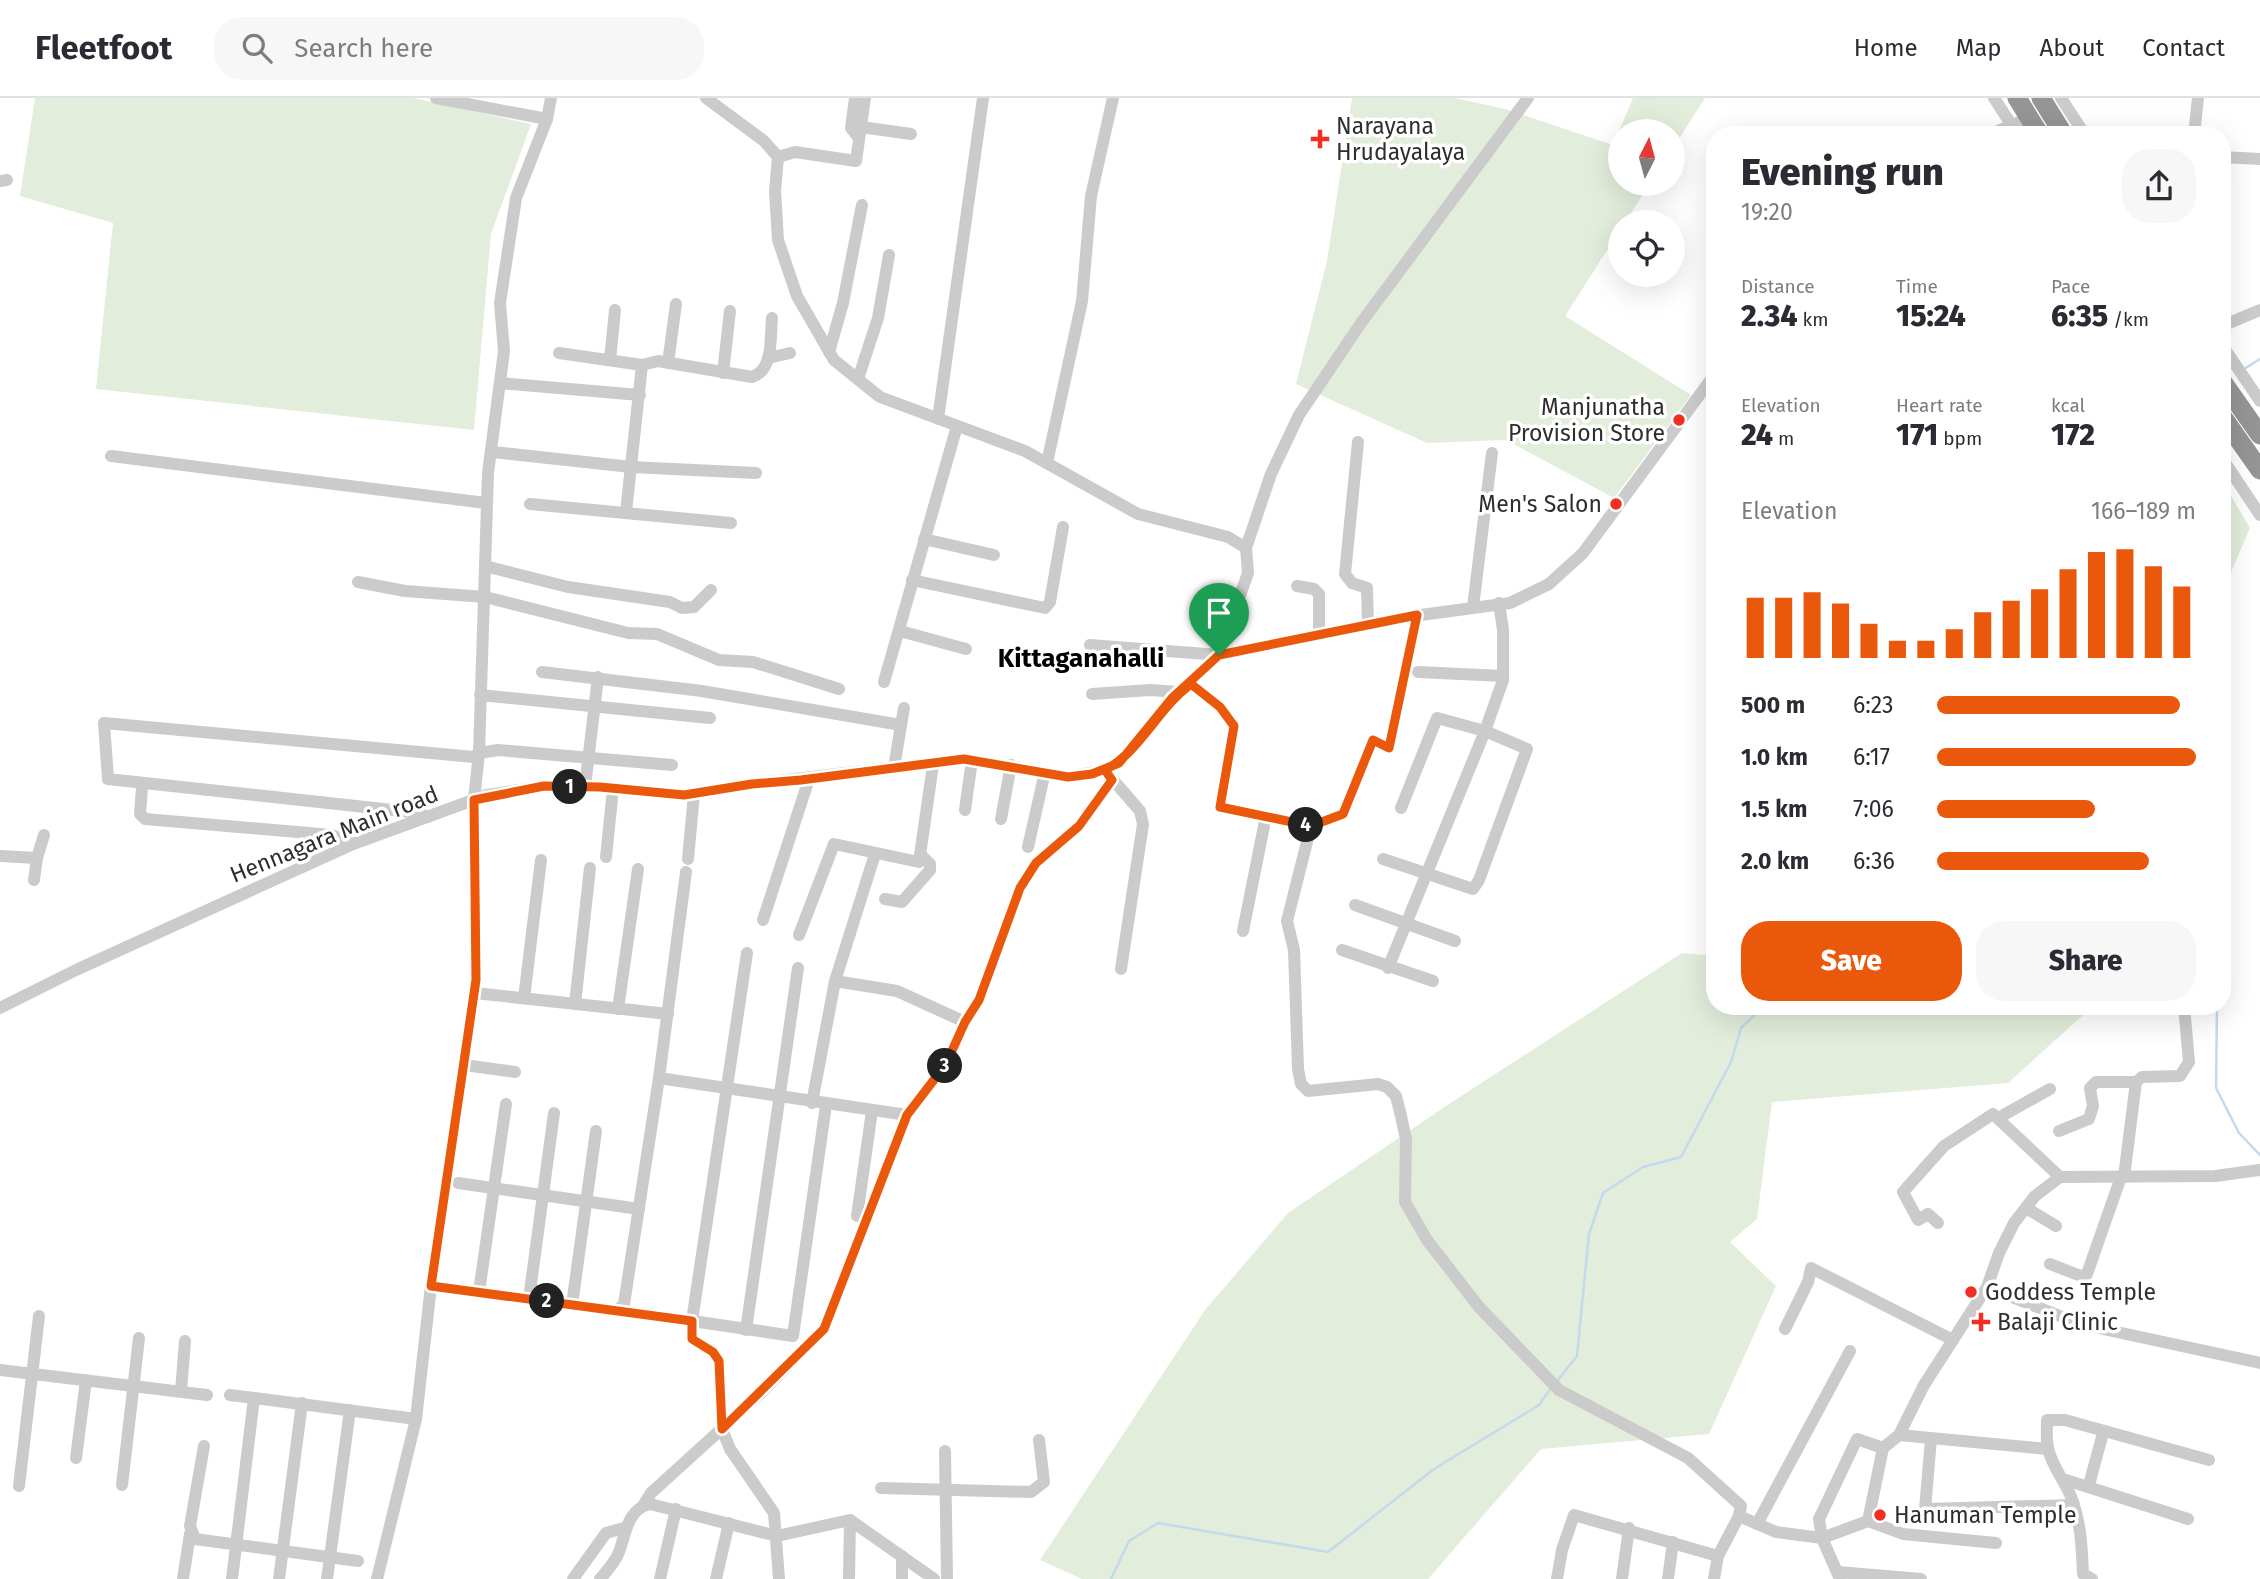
<!DOCTYPE html>
<html lang="en">
<head>
<meta charset="utf-8">
<style>
  :root { --surface:#fff; --page:#f7f7f7; --text:#2b2b33; --muted:#7c7c81; --line:#e1e1e2; --accent:#ea580c }
  body { margin:0; font-family:"Fira Sans",sans-serif; background:var(--page); color:var(--text); height:100vh; display:flex; flex-direction:column; font-size:26px; white-space:nowrap }
  * { box-sizing:border-box; margin:0 }
  p { font-size:23px; color:var(--muted) }
  .icon { flex:none; width:38px; height:38px; fill:none; stroke:currentColor; stroke-width:2; stroke-linecap:round; stroke-linejoin:round }
  .map { position:relative; flex:1; overflow:hidden }
  .side { position:absolute; left:1706px; top:28px; width:525px; height:889px; display:flex; flex-direction:column; background:var(--surface); border-radius:28px; box-shadow:0 7px 28px #0002 }
  .side>* { flex:none }
  .needle { width:46px; rotate:6deg }
  .tools { position:absolute; left:1608px; top:21px; display:grid; gap:14px }
  .tools a { display:grid; place-items:center; width:77px; height:77px; border-radius:50%; background:var(--surface); box-shadow:0 7px 28px #0002; font-size:35px }
  .pin { position:absolute; display:grid; place-items:center; width:60px; height:60px; color:#fff; margin:-72px -30px; border-radius:50% 50% 50% 0; rotate:-45deg; box-shadow:0 0 7px #0007 }
  .pin .icon { rotate:45deg }
  .km { position:absolute; width:35px; height:35px; margin:-18px; border-radius:50%; background:#222; color:#fff; font-size:19px; line-height:35px; text-align:center }
  .round { display:grid; place-items:center; flex:none; width:74px; height:74px; border-radius:28px; background:var(--page) }
  .head { display:flex; align-items:center; justify-content:space-between; height:119px; padding:0 35px }
  h1 { font-size:38px; font-weight:800; line-height:52px }
  .figures { display:grid; grid-template-columns:repeat(3,1fr); gap:10px; height:119px; padding:7px 35px }
  .figures div { display:grid; align-content:center }
  .figures b { font-size:30px; font-weight:800 }
  .figures small { font-size:19px; font-weight:400 }
  .figures p { font-size:19px }
  .chart { height:196px; padding:14px 35px }
  .chart p { display:flex; justify-content:space-between }
  .chart svg { width:100%; height:126px; margin-top:7px; stroke:var(--accent); stroke-width:6 }
  .action { display:flex; gap:14px; margin-top:auto; padding:14px 35px }
  .action a { flex:1; height:80px; border-radius:28px; background:var(--accent); color:#fff; font-size:28px; font-weight:800; line-height:80px; text-align:center }
  .action a+a { background:var(--page); color:var(--text) }
  ul { padding:0 35px; list-style:none; font-size:23px }
  li { display:grid; grid-template-columns:112px 84px 1fr; align-items:center; height:52px }
  li i { height:18px; border-radius:9px; background:var(--accent) }
  header { display:flex; align-items:center; gap:42px; box-sizing:border-box; height:98px; padding:0 35px; background:var(--surface); border-bottom:2px solid var(--line) }
  header strong { font-size:33px }
  nav { display:flex; gap:38px; margin-inline-start:auto; font-size:24px }
  .search { width:490px; height:63px; background:var(--page); display:flex; align-items:center; gap:18px; box-sizing:border-box; padding:0 24px; border-radius:28px; color:var(--muted); font-size:26px }
  .map>svg:first-child { display:block }
  .green { fill:#e2eddb }
  .lines { fill:none; stroke-linecap:round; stroke-linejoin:round }
  .stream { stroke:#c5d9ee; stroke-width:2.5 }
  .minor { stroke:#cbcbcb; stroke-width:12 }
  .highway { stroke:#959595; stroke-width:19 }
  .route-casing { stroke:#fff; stroke-width:14 }
  .route { stroke:#ea580c; stroke-width:9 }
  .poi-dot { fill:#f32e23; stroke:#fff; stroke-width:2.5 }
  .labels { text-anchor:middle; dominant-baseline:central; stroke-width:7; stroke-linejoin:round; paint-order:stroke }
  .poi-label { font-size:23px; fill:#2e2e2e; stroke:#fff; text-anchor:start }
  .street-label { font-size:23px; fill:#2e2e2e; stroke:#fff }
  .quarter-label { font-size:26px; font-weight:bold; fill:#000; stroke:#fff }
</style>
</head>
<body>
<header>
<strong>Fleetfoot</strong>
<div class="search"><svg class="icon" aria-label="search" viewBox="0 0 24 24"><circle cx="10" cy="10" r="6"/><path d="M15 15l6 6"/></svg>Search here</div>
<nav><a>Home</a><a>Map</a><a>About</a><a>Contact</a></nav>
</header>
<div class="map">
<svg width="2260" height="1481" viewBox="0 0 2260 1481">
  <rect width="100%" height="100%" fill="#fff"/>
  <g class="green">
    <polygon points="35,0 413,0 531,26 491,136 474,332 96,291 113,125 20,98"/>
    <polygon points="1352,0 1455,0 1505,11 1613,47 1633,0 1705,0 1673,50 1673,33 1620,33 1620,86 1650,86 1625,124 1620,124 1620,132 1565,218 1691,297 1614,400 1506,342 1427,345 1296,286 1327,163"/>
    <polygon points="2223,384 2250,430 2223,493"/>
    <polygon points="1682,855 1715,858 1715,908 2093,908 2008,985 1772,1004 1757,1121 1730,1144 1776,1188 1709,1336 1541,1351 1428,1481 1082,1481 1040,1462 1205,1212 1288,1115 1449,1006"/>
  </g>
  <g class="lines">
    <g class="stream">
      <polyline points="2244,271 2260,261"/>
      <polyline points="2217,908 2216,990 2239,1035 2260,1057"/>
      <polyline points="1558,1282 1577,1258 1589,1136 1603,1095 1643,1069 1681,1059 1731,964 1741,930 1764,908"/>
      <polyline points="1111,1481 1129,1443 1158,1425 1328,1454 1434,1371 1539,1307 1551,1290"/>
    </g>
    <g class="minor">
      <polyline points="436,0 547,21"/>
      <polyline points="706,0 764,43 778,59 775,93 778,142 797,198 834,262 880,299 1025,353 1138,416 1228,439 1246,450 1248,475 1219,557 1090,547"/>
      <polyline points="855,0 851,30 859,40"/>
      <polyline points="1994,0 2018,37"/>
      <polyline points="2061,0 2085,37"/>
      <polyline points="861,29 911,36"/>
      <polyline points="1988,37 2029,20"/>
      <polyline points="2194,37 2198,0"/>
      <polyline points="778,59 795,54 856,63 865,0"/>
      <polyline points="2222,59 2260,61"/>
      <polyline points="0,83 7,82"/>
      <polyline points="2222,228 2260,212"/>
      <polyline points="2222,247 2260,303"/>
      <polyline points="829,254 843,205 862,107"/>
      <polyline points="559,255 642,267"/>
      <polyline points="768,260 790,255"/>
      <polyline points="610,262 615,212"/>
      <polyline points="668,265 676,206"/>
      <polyline points="723,275 730,213"/>
      <polyline points="858,281 878,220 889,157"/>
      <polyline points="500,285 640,297"/>
      <polyline points="938,321 983,0"/>
      <polyline points="1358,344 1345,476 1352,485 1367,490 1368,526"/>
      <polyline points="493,354 631,369 756,375"/>
      <polyline points="111,358 486,405"/>
      <polyline points="2222,360 2260,417"/>
      <polyline points="1047,365 1082,203 1091,98 1113,0"/>
      <polyline points="530,406 731,425"/>
      <path d="M626 414 642 267 658 263 752 279C774 272 770 240 772 220"/>
      <polyline points="924,441 994,457"/>
      <polyline points="1246,450 1271,376 1299,317 1361,225 1528,0"/>
      <polyline points="485,468 568,489 670,504 682,510 694,509 711,492"/>
      <polyline points="912,482 1045,510 1050,504 1063,429"/>
      <polyline points="358,484 405,493 485,499 628,535 657,536 719,562 753,564 839,591"/>
      <polyline points="1297,488 1314,491 1319,496 1319,536"/>
      <polyline points="1473,509 1492,355"/>
      <polyline points="900,533 966,551"/>
      <polyline points="542,574 702,593 901,627 894,670"/>
      <polyline points="1418,574 1503,578"/>
      <polyline points="884,584 957,328"/>
      <polyline points="1191,586 1220,609 1234,628 1220,709 1266,718"/>
      <polyline points="1092,596 1150,592 1179,594"/>
      <polyline points="480,597 710,620"/>
      <polyline points="901,627 904,610"/>
      <polyline points="1107,675 1140,713 1143,726 1121,871"/>
      <polyline points="585,689 598,579"/>
      <polyline points="142,690 140,716 145,721 332,737 353,746"/>
      <polyline points="965,712 972,662"/>
      <polyline points="428,719 420,715 108,681 104,625 474,659 479,655 498,652 672,667"/>
      <polyline points="1001,721 1011,667"/>
      <polyline points="1311,728 1287,823 1294,852 1298,971 1301,986 1308,993 1378,986 1387,989 1396,998 1401,1018 1406,1041 1405,1104 1427,1142 1479,1209 1559,1292 1688,1360 1741,1408 1739,1418"/>
      <polyline points="1028,749 1045,674"/>
      <polyline points="0,758 37,760 44,737"/>
      <polyline points="606,759 613,691"/>
      <polyline points="688,761 694,696"/>
      <polyline points="1383,761 1473,791 1479,782 1527,651 1485,633 1437,620 1401,710"/>
      <polyline points="34,782 37,760"/>
      <polyline points="885,801 902,804 930,772 930,766 922,758"/>
      <polyline points="1355,807 1455,843"/>
      <polyline points="763,822 809,681"/>
      <polyline points="1243,833 1266,718 1311,728 1344,716 1373,642 1389,650 1417,517"/>
      <polyline points="799,837 834,746 919,764 933,667"/>
      <polyline points="1342,852 1433,883"/>
      <polyline points="747,855 692,1223 692,1241 713,1254 719,1263 722,1331 730,1351 774,1415 779,1481"/>
      <polyline points="1388,870 1485,633 1503,582 1503,532 1499,505"/>
      <polyline points="835,883 897,893 965,924"/>
      <polyline points="475,895 668,916"/>
      <polyline points="524,900 541,762"/>
      <polyline points="575,906 590,770"/>
      <polyline points="0,910 76,872 353,746 487,697 544,688 600,689 684,697 752,686 964,661 1068,679 1105,672 1119,665 1172,600 1219,557 1406,519 1510,505 1549,486 1583,455 1715,276"/>
      <polyline points="618,911 638,771"/>
      <polyline points="464,967 515,974"/>
      <polyline points="659,980 907,1017"/>
      <polyline points="812,1005 835,883 875,756"/>
      <polyline points="2000,1019 2050,991"/>
      <polyline points="2059,1033 2089,1021 2093,1008 2090,990 2096,984 2136,984"/>
      <polyline points="2124,1079 2136,984 2142,979 2180,978 2189,964 2184,908"/>
      <polyline points="458,1085 639,1111"/>
      <polyline points="2026,1110 2056,1128"/>
      <polyline points="857,1118 872,1013"/>
      <polyline points="1938,1125 1928,1116 1918,1122 1903,1094 1944,1048 1993,1016 2060,1079"/>
      <polyline points="2050,1166 2081,1178 2087,1176 2121,1079"/>
      <polyline points="431,1188 476,882 474,702 479,655 488,375 504,253 500,205 516,100 547,21 551,0"/>
      <polyline points="1987,1189 2080,1226 2260,1265"/>
      <polyline points="479,1194 506,1006"/>
      <polyline points="529,1201 554,1015"/>
      <polyline points="572,1207 596,1033"/>
      <polyline points="619,1212 793,1238 826,1007"/>
      <polyline points="1785,1231 1808,1184 1811,1170 1953,1242"/>
      <polyline points="746,1232 798,870"/>
      <polyline points="0,1272 207,1297"/>
      <polyline points="181,1293 185,1243"/>
      <polyline points="230,1297 254,1300"/>
      <polyline points="1899,1337 2048,1351"/>
      <polyline points="1931,1341 1925,1411 2074,1407"/>
      <polyline points="204,1348 190,1428 195,1441 358,1463"/>
      <polyline points="945,1353 947,1481"/>
      <polyline points="76,1360 86,1282"/>
      <polyline points="2066,1382 2188,1421"/>
      <polyline points="122,1387 139,1240"/>
      <polyline points="2089,1387 2103,1335"/>
      <polyline points="19,1388 39,1218"/>
      <polyline points="881,1390 1031,1394 1044,1384 1039,1342"/>
      <polyline points="643,1408 651,1395 761,1295 824,1231 907,1017 946,966 965,924 979,902 1020,790 1036,765 1078,728 1112,682"/>
      <polyline points="1868,1423 1903,1436 1996,1445"/>
      <polyline points="1757,1426 1850,1253"/>
      <polyline points="1838,1474 1921,1481"/>
      <polyline points="183,1481 190,1436"/>
      <polyline points="232,1481 254,1300 416,1321"/>
      <polyline points="279,1481 302,1305"/>
      <polyline points="327,1481 350,1312"/>
      <polyline points="377,1481 416,1321 431,1188 616,1213 624,1206 659,980 686,774"/>
      <polyline points="573,1481 606,1435 624,1430"/>
      <path d="M600 1481C607 1473 616 1463 619 1454 626 1436 627 1411 650 1406L777 1438 850 1422 934 1481"/>
      <polyline points="660,1481 676,1411"/>
      <polyline points="716,1481 729,1425"/>
      <polyline points="849,1481 850,1422"/>
      <polyline points="902,1481 902,1458"/>
      <polyline points="1557,1481 1562,1452 1574,1417 1718,1458"/>
      <polyline points="1622,1481 1629,1430"/>
      <polyline points="1668,1481 1673,1444"/>
      <polyline points="1714,1481 1718,1458 1739,1418 1776,1434 1822,1440 1868,1423 1883,1350 1899,1337 1924,1287 1987,1189 1999,1155 2014,1125 2035,1098 2060,1079 2215,1078 2260,1072"/>
      <polyline points="1840,1481 1822,1440 1819,1421 1857,1341 1883,1350"/>
      <path d="M2092 1481 2083 1476C2082 1452 2081 1427 2073 1404 2067 1385 2052 1370 2048 1350 2046 1341 2047 1331 2047 1322H2065L2209 1362"/>
    </g>
    <g class="highway">
      <polyline points="2017,0 2040,37"/>
      <polyline points="2041,0 2064,37"/>
      <polyline points="2222,283 2260,337"/>
      <polyline points="2222,318 2260,372"/>
    </g>
  </g>
  <g class="lines">
    <g class="route-casing">
      <path id="route" d="M1219 557 1172 600 1119 665 1092 676 1068 679 964 661 801 682 752 686 684 697 600 689 544 688 474 702 476 882 431 1188 692 1223V1241L713 1254 719 1263 722 1331 824 1231 907 1017 946 966 965 924 979 902 1020 790 1036 765 1079 728 1112 682 1105 672C1140 654 1158 610 1191 586L1220 609 1234 628 1220 709 1311 728 1343 716 1373 642 1389 650 1417 517 1219 557"/>
    </g>
    <use href="#route" class="route"/>
  </g>
  <g class="poi-dot">
    <path d="M1316.5 30.5h7v7h7v7h-7v7h-7v-7h-7v-7h7z"/>
    <circle cx="1679" cy="322" r="7"/>
    <circle cx="1616" cy="406" r="7"/>
    <circle cx="1971" cy="1194" r="7"/>
    <path d="M1977.5 1213.5h7v7h7v7h-7v7h-7v-7h-7v-7h7z"/>
    <circle cx="1880" cy="1417" r="7"/>
  </g>
  <g class="labels">
    <g class="poi-label">
      <text x="1336" y="28">Narayana<tspan x="1336" dy="26">Hrudayalaya</tspan></text>
      <text x="1665" y="309" text-anchor="end">Manjunatha<tspan x="1665" dy="26">Provision Store</tspan></text>
      <text x="1602" y="406" text-anchor="end">Men's Salon</text>
      <text x="1985" y="1194">Goddess Temple</text>
      <text x="1997" y="1224">Balaji Clinic</text>
      <text x="1894" y="1417">Hanuman Temple</text>
    </g>
    <g class="street-label">
      <text transform="translate(334 736) rotate(-22)">Hennagara Main road</text>
    </g>
    <g class="quarter-label">
      <text x="1081" y="560">Kittaganahalli</text>
    </g>
  </g>
</svg>
<div class="tools">
<a><svg class="needle" viewBox="-14 -14 28 28"><path d="M0-13l5 13h-10z" fill="#e53935"/><path d="M0 13l5-13h-10z" fill="#7c7c81"/></svg></a>
<a><svg class="icon" aria-label="locate" viewBox="0 0 24 24"><circle cx="12" cy="12" r="6"/><path d="M12 2v4M12 18v4M2 12h4M18 12h4"/></svg></a>
</div>
<div class="pin" style="left:1219px;top:557px;background:#1e9e55"><svg class="icon" aria-label="arrive" viewBox="0 0 24 24"><path d="M6 21V4h12l-3 4 3 4H6"/></svg></div>
<b class="km" style="left:570px;top:689px">1</b>
<b class="km" style="left:547px;top:1203px">2</b>
<b class="km" style="left:945px;top:968px">3</b>
<b class="km" style="left:1306px;top:727px">4</b>
<section class="side">
<div class="head"><div><h1>Evening run</h1><p>19:20</p></div><a class="round"><svg class="icon" aria-label="share" viewBox="0 0 24 24"><path d="M12 15V3M7 8l5-5 5 5M5 13v7h14v-7"/></svg></a></div>
<div class="figures">
<div><p>Distance</p><b>2.34<small> km</small></b></div>
<div><p>Time</p><b>15:24</b></div>
<div><p>Pace</p><b>6:35<small> /km</small></b></div>
</div>
<div class="figures">
<div><p>Elevation</p><b>24<small> m</small></b></div>
<div><p>Heart rate</p><b>171<small> bpm</small></b></div>
<div><p>kcal</p><b>172</b></div>
</div>
<div class="chart"><p><span>Elevation</span>166–189 m</p>
<svg viewBox="0 0 160 44" preserveAspectRatio="none"><path d="M5 44V23M15 44V23M25 44V21M35 44V25M45 44V32M55 44V38M65 44V38M75 44V34M85 44V28M95 44V24M105 44V20M115 44V13M125 44V7M135 44V6M145 44V12M155 44V19"/></svg>
</div>
<ul>
<li><b>500 m</b>6:23<i style="width:94%"></i></li>
<li><b>1.0 km</b>6:17<i style="width:100%"></i></li>
<li><b>1.5 km</b>7:06<i style="width:61%"></i></li>
<li><b>2.0 km</b>6:36<i style="width:82%"></i></li>
</ul>
<div class="action"><a>Save</a><a>Share</a></div>
</section>
</div>
</body>
</html>
